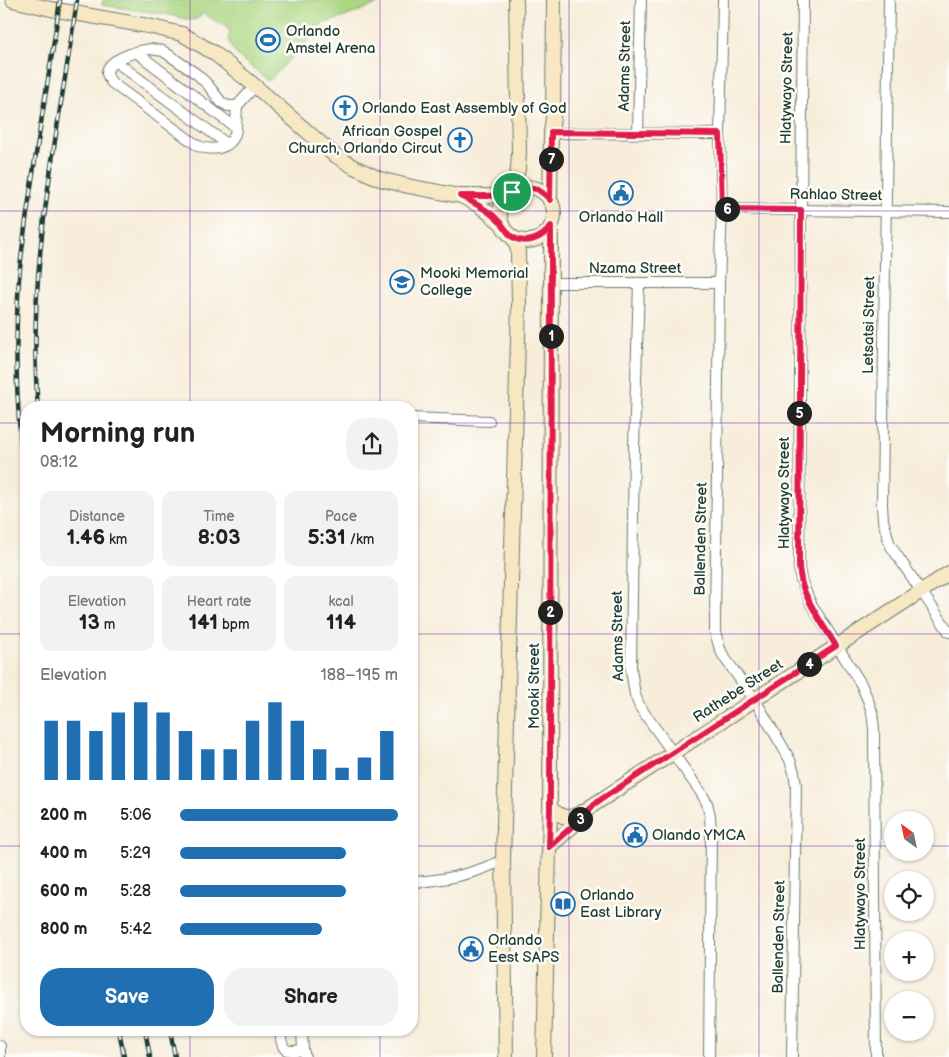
<!DOCTYPE html>
<html lang="en">
<head>
<meta charset="utf-8">
<style>
  :root { --surface:#fff; --page:#f2f2f2; --text:#222; --muted:#767676; --accent:#1f6fb2 }
  body { margin:0; font-family:"Balsamiq Sans",sans-serif; background:var(--page); color:var(--text); height:100vh; display:flex; flex-direction:column; font-size:19px; white-space:nowrap }
  * { box-sizing:border-box; margin:0 }
  p { font-size:16px; color:var(--muted) }
  .icon { flex:none; width:28px; height:28px; fill:none; stroke:currentColor; stroke-width:2; stroke-linecap:round; stroke-linejoin:round }
  .map { position:relative; flex:1; overflow:hidden }
  .details { position:absolute; left:20px; top:401px; width:398px; height:635px; display:flex; flex-direction:column; background:var(--surface); border-radius:20px; box-shadow:0 1px 4px #0004 }
  .details>* { flex:none }
  .needle { width:32px; rotate:327deg }
  .controls { position:absolute; left:884px; top:811px; display:grid; gap:10px }
  .controls a { display:grid; place-items:center; width:50px; height:50px; border-radius:50%; background:var(--surface); box-shadow:0 1px 4px #0004; font-size:25px }
  .pin { position:absolute; display:grid; place-items:center; width:42px; height:42px; color:#fff; margin:-21px; border:2px solid #fff; border-radius:50%; box-shadow:0 1px 5px #0007 }
  .km { position:absolute; width:25px; height:25px; margin:-12px; border-radius:50%; background:#222; color:#fff; font-size:14px; line-height:25px; text-align:center }
  .round { display:grid; place-items:center; flex:none; width:52px; height:52px; border-radius:20px; background:var(--page) }
  .headline { display:flex; align-items:center; justify-content:space-between; height:85px; padding:0 20px }
  h1 { font-size:28px; font-weight:700; line-height:38px }
  .figures { display:grid; grid-template-columns:repeat(3,1fr); gap:8px; height:85px; padding:5px 20px }
  .figures div { display:grid; align-content:center; border-radius:12px; background:var(--page); text-align:center }
  .figures b { font-size:21px; font-weight:700 }
  .figures small { font-size:14px; font-weight:400 }
  .figures p { font-size:14px }
  .chart { height:140px; padding:10px 20px }
  .chart p { display:flex; justify-content:space-between }
  .chart svg { width:100%; height:90px; margin-top:5px; stroke:var(--accent); stroke-width:6 }
  .primary-button { display:flex; gap:10px; margin-top:auto; padding:10px 20px }
  .primary-button a { flex:1; height:58px; border-radius:20px; background:var(--accent); color:#fff; font-size:20px; font-weight:700; line-height:58px; text-align:center }
  .primary-button a+a { background:var(--page); color:var(--text) }
  ul { padding:0 20px; list-style:none; font-size:16px }
  li { display:grid; grid-template-columns:80px 60px 1fr; align-items:center; height:38px }
  li i { height:12px; border-radius:6px; background:var(--accent) }
  .map>svg:first-child { display:block }
  .park { fill:#aad682; stroke:#648a5b }
  .lines { fill:none; stroke-linecap:round; stroke-linejoin:round }
  .street-casing { stroke:#6b7b6e; stroke-width:12 }
  .secondary-casing { stroke:#6b7b6e; stroke-width:16 }
  .street { stroke:#fff; stroke-width:10 }
  .secondary { stroke:#f7e8c3; stroke-width:14 }
  .rail-casing { stroke:#1f3d34; stroke-width:4.5 }
  .rail { stroke:#fdfcf7; stroke-width:2.5; stroke-dasharray:8; stroke-linecap:butt }
  .route-casing { stroke:#fff; stroke-width:10 }
  .route { stroke:#e11d48; stroke-width:6 }
  .grid { fill:none; stroke:#7b2cbf; stroke-width:1; stroke-opacity:0.55 }
  .labels { text-anchor:middle; dominant-baseline:central; stroke-width:5; stroke-linejoin:round; paint-order:stroke }
  .poi-label { font-size:15px; fill:#1f3d34; stroke:#fdfcf7; text-anchor:start }
  .street-label { font-size:15px; fill:#1f3d34; stroke:#fdfcf7 }
</style>
</head>
<body>
<div class="map">
<svg width="949" height="1057" viewBox="0 0 949 1057">
  <rect width="100%" height="100%" fill="#fdfcf7"/>
  <filter id="ink" filterUnits="userSpaceOnUse"><feTurbulence type="fractalNoise" baseFrequency=".02" numOctaves="2"/><feDisplacementMap in="SourceGraphic" scale="10" xChannelSelector="R" yChannelSelector="G"/><feConvolveMatrix kernelMatrix="1 2 1 2 8 2 1 2 1" color-interpolation-filters="sRGB"/></filter>
  <filter id="wash" filterUnits="userSpaceOnUse"><feTurbulence type="fractalNoise" baseFrequency=".0096" numOctaves="4" result="noise"/><feDisplacementMap in="SourceGraphic" scale="20" xChannelSelector="R" yChannelSelector="G"/><feGaussianBlur stdDeviation="1.12" result="paint"/><feColorMatrix in="noise" values="0 0 0 0 0 0 0 0 0 0 0 0 0 0 0 0 0 1.4 0 .05"/><feComposite in="paint" operator="in"/></filter>
  <g filter="url(#wash)">
    <rect width="100%" height="100%" fill="#f7edda"/>
    <path class="park" d="M103 0H387L342 18 324 23 269 81 237 55C230 46 227 41 230 30L203 13 197 19 190 20 170 15 102 5Z"/>
  </g>
  <g filter="url(#ink)">
    <g class="lines">
      <g class="street-casing">
        <g id="street">
          <polyline points="723,0 720,134 722,209 719,283 717,478 715,620 715,632 720,649 724,657 755,700 781,744 790,760 794,772 796,785 792,1057"/>
          <polyline points="803,0 801,210 799,567 801,580 811,604 861,684 868,700 872,712 874,729 876,1057"/>
          <path d="M889 0C887 168 883 337 882 505L883 520 890 545 949 632"/>
          <path d="M151 49 163 51 198 75 208 85 221 102 228 106H237C236 115 237 125 235 134 230 150 211 151 198 146L112 83C110 80 107 76 107 73 107 59 140 50 151 49Z"/>
          <polyline points="136,52 236,128"/>
          <polyline points="115,61 227,144"/>
          <polyline points="237,106 255,86"/>
          <polyline points="551,133 720,134"/>
          <polyline points="638,133 641,0"/>
          <polyline points="722,209 949,212"/>
          <polyline points="551,283 719,283"/>
          <polyline points="639,283 634,447 631,669 635,695 640,707 700,791 707,803 710,816 711,833 709,1057"/>
          <polyline points="411,418 489,421"/>
          <path d="M411 882C444 881 474 874 503 860"/>
          <path d="M280 1030C282 1050 283 1053 303 1050"/>
          <polyline points="302,1030 303,1050 305,1057"/>
          <polyline points="0,1046 0,1057"/>
        </g>
      </g>
      <g class="secondary-casing">
        <g id="secondary">
          <polyline points="13,0 51,9 148,26 182,34 214,53 255,86 333,154 354,167 380,179 408,186 460,196 487,196 509,195"/>
          <circle cx="527" cy="214" r="27"/>
          <polyline points="512,192 518,169 519,153 516,0"/>
          <polyline points="463,197 480,206 501,223"/>
          <polyline points="550,201 551,133 553,117 554,0"/>
          <path d="M550 808C564 819 568 820 584 811L949 573"/>
          <polyline points="549,847 585,815"/>
          <polyline points="506,1057 503,860 519,304 518,251 516,243 512,237"/>
          <polyline points="544,1057 550,808 551,226"/>
        </g>
      </g>
      <use href="#street" class="street"/>
      <use href="#secondary" class="secondary"/>
      <g class="rail-casing">
        <g id="rail">
          <path d="M38 408C26 270 58 135 77 0"/>
          <path d="M26 483C16 415 14 347 19 279 22 243 28 208 33 173 42 115 52 58 60 0"/>
          <polyline points="119,1030 124,1057"/>
          <polyline points="145,1030 150,1057"/>
          <polyline points="170,1030 175,1057"/>
        </g>
      </g>
      <use href="#rail" class="rail"/>
    </g>
  </g>
  <g class="lines" filter="url(#ink)">
    <g class="route-casing">
      <path id="route" d="M551 132 720 134 722 209 801 210 799 567C800 575 801 583 804 590 812 610 825 628 836 646L594 804 585 815 549 847 550 808 551 226C542 239 525 246 511 236 507 232 505 228 501 223 498 220 494 216 490 213 481 206 470 201 460 196H487L508 194 519 188 526 187 537 189 544 194 550 200Z"/>
    </g>
    <use href="#route" class="route"/>
  </g>
  <path class="grid" d="M190 0V408M380 0V408M569 0V1057M759 0V1057M0 211H949M0 423H26M411 423H949M0 634H26M411 634H949M0 846H26M411 846H892M925 846H949M190 1030V1057M380 1030V1057"/>
  <defs>
    <g id="stadium-ring" transform="scale(1.25)"><circle r="9.5" fill="#fdfcf7" stroke="#1f6fb2" stroke-width="1.5"/><path d="M0-5a6.5 5 0 1 0 0 10a6.5 5 0 1 0 0-10ZM-3.5-1.8h7v3.6h-7Z" fill="#1f6fb2"/></g>
    <g id="church-ring" transform="scale(1.25)"><circle r="9.5" fill="#fdfcf7" stroke="#1f6fb2" stroke-width="1.5"/><path d="M-1.2-6h2.4v3.5h3.3v2.4h-3.3V6h-2.4V-.1h-3.3v-2.4h3.3Z" fill="#1f6fb2"/></g>
    <g id="civic-ring" transform="scale(1.25)"><circle r="9.5" fill="#fdfcf7" stroke="#1f6fb2" stroke-width="1.5"/><path d="M-.6-6.5H3V-4.5H.6V-3L4-1V1h2V6H-6V1h2V-1L-.6-3ZM-1.2 2.5V6h2.4V2.5Z" fill="#1f6fb2"/></g>
    <g id="university-ring" transform="scale(1.25)"><circle r="9.5" fill="#fdfcf7" stroke="#1f6fb2" stroke-width="1.5"/><path d="M0-5L7-2L0 1L-7-2ZM-4 1L0 2.5L4 1V4Q0 6-4 4Z" fill="#1f6fb2"/></g>
    <g id="library-ring" transform="scale(1.25)"><circle r="9.5" fill="#fdfcf7" stroke="#1f6fb2" stroke-width="1.5"/><path d="M-6-4Q-3-5.5-.7-3.5V5Q-3 3-6 4ZM6-4Q3-5.5 .7-3.5V5Q3 3 6 4Z" fill="#1f6fb2"/></g>
  </defs>
  <g fill-rule="evenodd">
    <use href="#stadium-ring" x="268" y="40"/>
    <use href="#church-ring" x="345" y="108"/>
    <use href="#church-ring" x="460" y="140"/>
    <use href="#civic-ring" x="621" y="193"/>
    <use href="#university-ring" x="402" y="282"/>
    <use href="#civic-ring" x="635" y="835"/>
    <use href="#library-ring" x="563" y="904"/>
    <use href="#civic-ring" x="471" y="949"/>
  </g>
  <g class="labels">
    <g class="poi-label">
      <text x="286" y="31">Orlando<tspan x="286" dy="17">Amstel Arena</tspan></text>
      <text x="362" y="108">Orlando East Assembly of God</text>
      <text x="442" y="131" text-anchor="end">African Gospel<tspan x="442" dy="17">Church, Orlando Circut</tspan></text>
      <text x="621" y="217" text-anchor="middle">Orlando Hall</text>
      <text x="420" y="273">Mooki Memorial<tspan x="420" dy="17">College</tspan></text>
      <text x="652" y="835">Olando YMCA</text>
      <text x="580" y="895">Orlando<tspan x="580" dy="17">East Library</tspan></text>
      <text x="488" y="940">Orlando<tspan x="488" dy="17">Eest SAPS</tspan></text>
    </g>
    <g class="street-label">
      <text transform="translate(625 66) rotate(-89)">Adams Street</text>
      <text transform="translate(787 88) rotate(-89)">Hlatywayo Street</text>
      <text transform="translate(836 195) rotate(1)">Rahlao Street</text>
      <text x="635" y="268">Nzama Street</text>
      <text transform="translate(869 325) rotate(-89)">Letsatsi Street</text>
      <text transform="translate(784 493) rotate(-90)">Hlatywayo Street</text>
      <text transform="translate(701 539) rotate(-89)">Ballenden Street</text>
      <text transform="translate(618 636) rotate(-91)">Adams Street</text>
      <text transform="translate(534 686) rotate(-90)">Mooki Street</text>
      <text transform="translate(738 691) rotate(-33)">Rathebe Street</text>
      <text transform="translate(860 894) rotate(-90)">Hlatywayo Street</text>
      <text transform="translate(779 937) rotate(-89)">Ballenden Street</text>
    </g>
  </g>
</svg>
<div class="controls">
<a><svg class="needle" viewBox="-14 -14 28 28"><path d="M0-13l5 13h-10z" fill="#e53935"/><path d="M0 13l5-13h-10z" fill="#767676"/></svg></a>
<a><svg class="icon" aria-label="locate" viewBox="0 0 24 24"><circle cx="12" cy="12" r="6"/><path d="M12 2v4M12 18v4M2 12h4M18 12h4"/></svg></a>
<a>+</a>
<a>−</a>
</div>
<div class="pin" style="left:512px;top:192px;background:#1e9e55"><svg class="icon" aria-label="arrive" viewBox="0 0 24 24"><path d="M6 21V4h12l-3 4 3 4H6"/></svg></div>
<b class="km" style="left:551px;top:336px">1</b>
<b class="km" style="left:550px;top:612px">2</b>
<b class="km" style="left:580px;top:819px">3</b>
<b class="km" style="left:809px;top:664px">4</b>
<b class="km" style="left:799px;top:413px">5</b>
<b class="km" style="left:727px;top:209px">6</b>
<b class="km" style="left:551px;top:159px">7</b>
<section class="details">
<div class="headline"><div><h1>Morning run</h1><p>08:12</p></div><a class="round"><svg class="icon" aria-label="share" viewBox="0 0 24 24"><path d="M12 15V3M7 8l5-5 5 5M5 13v7h14v-7"/></svg></a></div>
<div class="figures">
<div><p>Distance</p><b>1.46<small> km</small></b></div>
<div><p>Time</p><b>8:03</b></div>
<div><p>Pace</p><b>5:31<small> /km</small></b></div>
</div>
<div class="figures">
<div><p>Elevation</p><b>13<small> m</small></b></div>
<div><p>Heart rate</p><b>141<small> bpm</small></b></div>
<div><p>kcal</p><b>114</b></div>
</div>
<div class="chart"><p><span>Elevation</span>188–195 m</p>
<svg viewBox="0 0 160 44" preserveAspectRatio="none"><path d="M5 44V15M15 44V15M25 44V20M35 44V11M45 44V6M55 44V11M65 44V20M75 44V29M85 44V29M95 44V15M105 44V6M115 44V15M125 44V29M135 44V38M145 44V33M155 44V20"/></svg>
</div>
<ul>
<li><b>200 m</b>5:06<i style="width:100%"></i></li>
<li><b>400 m</b>5:29<i style="width:76%"></i></li>
<li><b>600 m</b>5:28<i style="width:76%"></i></li>
<li><b>800 m</b>5:42<i style="width:65%"></i></li>
</ul>
<div class="primary-button"><a>Save</a><a>Share</a></div>
</section>
</div>
</body>
</html>
